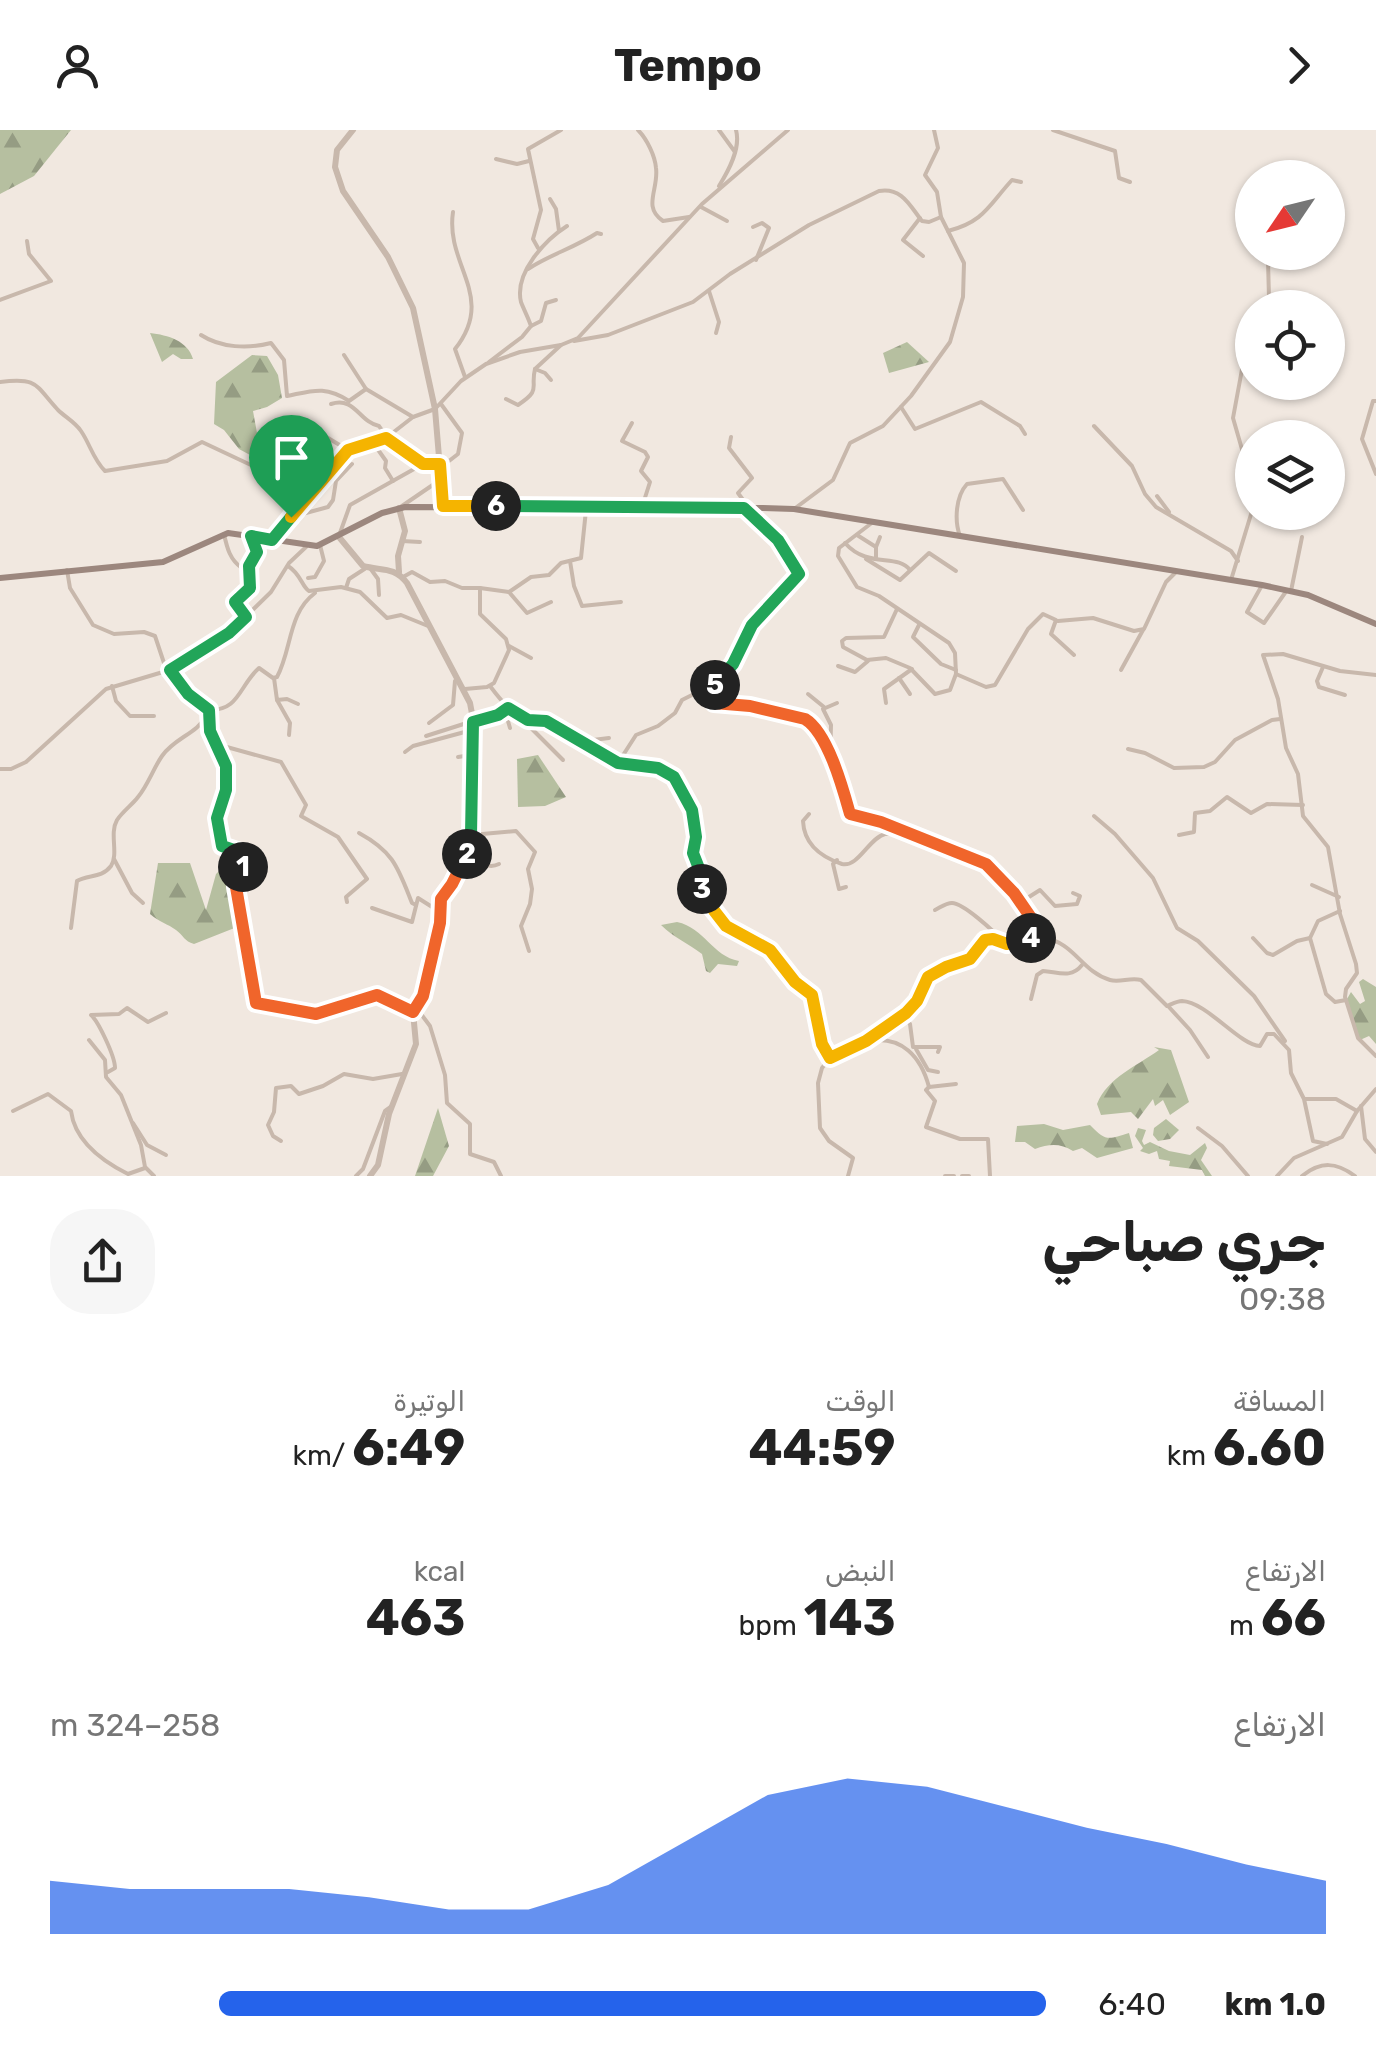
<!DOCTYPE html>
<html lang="ar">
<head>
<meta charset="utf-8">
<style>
  :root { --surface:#fff; --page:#f6f6f6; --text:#222; --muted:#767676; --accent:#2563eb }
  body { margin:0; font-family:Rubik,"Noto Sans Arabic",sans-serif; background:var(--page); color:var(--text); direction:rtl; height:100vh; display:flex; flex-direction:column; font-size:38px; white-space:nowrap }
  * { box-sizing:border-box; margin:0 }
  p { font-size:32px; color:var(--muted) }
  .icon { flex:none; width:55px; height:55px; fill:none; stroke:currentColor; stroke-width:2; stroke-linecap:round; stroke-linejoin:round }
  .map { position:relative; height:1046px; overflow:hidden; direction:ltr }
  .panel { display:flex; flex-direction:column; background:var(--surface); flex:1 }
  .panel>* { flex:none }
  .needle { width:65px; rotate:235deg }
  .buttons { position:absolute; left:1235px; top:30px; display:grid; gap:20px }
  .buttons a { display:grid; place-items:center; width:110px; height:110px; border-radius:50%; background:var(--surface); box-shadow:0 2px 8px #0004; font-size:50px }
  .pin { position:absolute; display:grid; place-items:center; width:85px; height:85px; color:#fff; margin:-102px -42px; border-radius:50% 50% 50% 0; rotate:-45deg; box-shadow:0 0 10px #0007 }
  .pin .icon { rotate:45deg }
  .km { position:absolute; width:50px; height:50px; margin:-25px; border-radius:50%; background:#222; color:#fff; font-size:28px; line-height:50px; text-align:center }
  .round { display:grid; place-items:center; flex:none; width:105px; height:105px; border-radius:40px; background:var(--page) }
  .summary { display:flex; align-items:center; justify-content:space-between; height:170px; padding:0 50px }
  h1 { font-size:55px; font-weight:700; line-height:75px }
  .stats { display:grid; grid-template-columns:repeat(3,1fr); gap:15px; height:170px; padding:10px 50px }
  .stats div { display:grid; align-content:center }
  .stats b { font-size:50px; font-weight:700 }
  .stats small { font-size:28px; font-weight:400 }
  .stats p { font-size:28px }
  .chart { height:280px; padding:20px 50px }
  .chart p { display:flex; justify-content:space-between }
  .chart svg { width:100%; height:180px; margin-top:10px; fill:var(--accent); opacity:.7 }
  ul { padding:0 50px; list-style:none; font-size:32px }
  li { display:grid; grid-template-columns:160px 120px 1fr; align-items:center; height:75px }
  li i { height:25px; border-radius:12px; background:var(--accent) }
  header { display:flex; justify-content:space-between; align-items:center; height:130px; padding:0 50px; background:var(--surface); font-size:45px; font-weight:700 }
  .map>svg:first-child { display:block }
  .forest { fill:url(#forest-firs) }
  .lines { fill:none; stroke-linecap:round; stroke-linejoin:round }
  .minor { stroke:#c8b8ac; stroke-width:4 }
  .tertiary { stroke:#c8b8ac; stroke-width:6 }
  .secondary { stroke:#9c877e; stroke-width:6 }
  .split-1-casing { stroke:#fff; stroke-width:20 }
  .split-2-casing { stroke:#fff; stroke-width:20 }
  .split-3-casing { stroke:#fff; stroke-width:20 }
  .split-4-casing { stroke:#fff; stroke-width:20 }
  .split-5-casing { stroke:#fff; stroke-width:20 }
  .split-6-casing { stroke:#fff; stroke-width:20 }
  .split-7-casing { stroke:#fff; stroke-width:20 }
  .split-1 { stroke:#22a559; stroke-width:12 }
  .split-2 { stroke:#f0652b; stroke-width:12 }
  .split-3 { stroke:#22a559; stroke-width:12 }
  .split-4 { stroke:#f5b400; stroke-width:12 }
  .split-5 { stroke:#f0652b; stroke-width:12 }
  .split-6 { stroke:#22a559; stroke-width:12 }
  .split-7 { stroke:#f5b400; stroke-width:12 }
</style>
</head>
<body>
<header><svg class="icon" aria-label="forward" viewBox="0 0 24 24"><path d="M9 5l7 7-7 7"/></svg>Tempo<svg class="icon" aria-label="person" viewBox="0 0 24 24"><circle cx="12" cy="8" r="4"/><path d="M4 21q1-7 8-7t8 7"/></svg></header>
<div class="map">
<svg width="1376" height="1046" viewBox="0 0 1376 1046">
  <defs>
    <pattern id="forest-firs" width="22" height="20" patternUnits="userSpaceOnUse" patternTransform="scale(2.5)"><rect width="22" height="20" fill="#b6bfa0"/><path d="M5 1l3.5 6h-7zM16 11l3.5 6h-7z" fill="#959c83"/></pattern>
  </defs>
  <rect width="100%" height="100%" fill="#f1e8e0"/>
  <g class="forest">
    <polygon points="0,0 71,0 34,46 0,64"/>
    <path d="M150 203C168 205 188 211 193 229H181L173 224 162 232Z"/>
    <polygon points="907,212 929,232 889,243 883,223"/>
    <polygon points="252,225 267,226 278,245 282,268 267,277 253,281 257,303 271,328 259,330 239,319 224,300 214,294 216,252"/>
    <polygon points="538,625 566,667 545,676 518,677 517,629"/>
    <path d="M158 733H190L206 780 216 744 226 734H242L229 750 237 797 194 814C184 811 184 806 176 800 168 794 159 792 150 784Z"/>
    <path d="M677 792C705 798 712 826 739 831L737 836 718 834 710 843 706 841 702 824C688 813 674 808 661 795Z"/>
    <polygon points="1363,849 1376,857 1376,914 1369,906 1360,910 1347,869 1351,862 1360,874 1365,871 1359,852"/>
    <path d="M1154 917 1171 920 1189 972 1170 985 1163 970 1155 976 1153 969 1138 989 1131 982 1101 985 1097 974C1108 947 1137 936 1159 920Z"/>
    <polygon points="438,978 449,1016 433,1046 415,1046"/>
    <polygon points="1166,989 1179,1000 1170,1009 1158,1011 1153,1005 1154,998"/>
    <path d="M1044 994 1063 1000 1090 995C1106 1011 1107 1010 1129 1003L1133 1018 1097 1028 1082 1018 1073 1021C1060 1013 1049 1014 1035 1019L1025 1012H1015L1017 996Z"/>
    <polygon points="1138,998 1146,1000 1142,1011 1144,1015 1150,1012 1169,1021 1190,1025 1205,1013 1207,1018 1201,1030 1212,1046 1205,1046 1202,1040 1169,1036 1170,1031 1159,1029 1157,1021 1149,1024 1140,1021 1143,1018 1135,1006"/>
  </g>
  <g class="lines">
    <g class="minor">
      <path d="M638 0C647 9 655 26 656 38 659 59 642 77 663 91L689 87"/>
      <polyline points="719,0 735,22"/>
      <polyline points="1053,0 1115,21 1119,48 1130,52"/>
      <polyline points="496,29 517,34 529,31"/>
      <path d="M719 56C729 40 741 18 736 0"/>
      <polyline points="550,69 556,79 559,101"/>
      <polyline points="701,77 727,91"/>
      <path d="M453 82C445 136 497 166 455 219L465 247"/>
      <polyline points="920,88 903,110 923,126"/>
      <polyline points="753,97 762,93 769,98 756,130"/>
      <path d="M948 101C984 92 989 75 1012 50L1021 52"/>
      <polyline points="538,118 533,109 541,80 528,19 561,0"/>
      <path d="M528 139C551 124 574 118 597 103L601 104"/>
      <polyline points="709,161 719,192 716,203"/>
      <polyline points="0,170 51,151 29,124 27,111"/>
      <polyline points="1266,178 1269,168 1268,131"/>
      <polyline points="531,196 541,191 546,173 556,170"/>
      <polyline points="1252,198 1248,207 1233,288 1252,354"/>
      <path d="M201 205C221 218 248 219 271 213L284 230 287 266C312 261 325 255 349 271L366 259"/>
      <path d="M574 211 608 205 693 172 730 144 809 95 879 61C902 57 910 76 922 91L929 92 941 87"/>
      <polyline points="344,225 366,259 413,287 435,279 461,251 486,234 520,222 561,215 578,208 702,74 788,0"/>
      <path d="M489 232 522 207 531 196C528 187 524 180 521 172 514 143 545 110 567 96"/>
      <polyline points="535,239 545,243 551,250"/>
      <path d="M0 252C38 247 35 255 58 280 65 287 75 292 81 301 90 314 93 329 105 341L167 331 202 312 253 336 281 340 289 352 286 393"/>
      <path d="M506 269 518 275C542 259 530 259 535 239L561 215"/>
      <polyline points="1376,271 1373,271 1362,309 1376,344"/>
      <path d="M331 274C355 266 359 292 379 296 390 314 419 337 440 334"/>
      <polyline points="901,277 915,299 981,272 1020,296 1025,304"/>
      <polyline points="632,293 622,311 645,322 648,327 641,341 650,352 642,377"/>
      <polyline points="1094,296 1132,336 1145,364 1156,377 1231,421 1238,431"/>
      <polyline points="306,300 318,302 348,320"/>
      <polyline points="731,307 729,318 752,348 738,363 749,378"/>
      <polyline points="374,314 386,331 385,338 393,351"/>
      <polyline points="440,338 458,324 462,303 441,274"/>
      <polyline points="1157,366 1169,382"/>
      <polyline points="399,378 440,350"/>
      <path d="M744 378 774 405 799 444 752 495 734 533 711 560V569C721 577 735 574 749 576 762 578 799 584 810 591 828 603 844 664 850 684L881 692 920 709"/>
      <polyline points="794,379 833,350 850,313 883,296 911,266 950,212 963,167 964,133 941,87 937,62 925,45 938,18 934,0"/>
      <polyline points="291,387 328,377 333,370 336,351 352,334"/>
      <polyline points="873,392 839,418 838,426 857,457 879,466 949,513 955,523 956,544 986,557 995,555 1028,499 1043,484 1056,490 1051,504 1074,525"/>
      <polyline points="340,403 350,375 423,334"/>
      <path d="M224 404C227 418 230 430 242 438H250V457L235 472 245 487"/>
      <polyline points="857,405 876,417 876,429"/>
      <path d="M960 406C954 390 956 366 967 354L1003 349 1023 380"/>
      <polyline points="275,408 348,320 386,308 413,287"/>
      <polyline points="402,411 420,412"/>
      <path d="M845 413C868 439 897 423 910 440"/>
      <polyline points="876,417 880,407"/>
      <polyline points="866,429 900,450 929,423 956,441"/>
      <polyline points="570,431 574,456 582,476 621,472"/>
      <polyline points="249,436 257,422 253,409"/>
      <path d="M288 436C301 444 302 457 309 461L341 457 360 462 387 488 401 485 428 496"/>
      <polyline points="370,438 378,449 379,465"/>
      <path d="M67 440 70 458 93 495 114 504 144 502 155 506 164 533 175 548 209 580C239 581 239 556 259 538L273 548 277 547C292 519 288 483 315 463"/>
      <polyline points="403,447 412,442 430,452 445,451 462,458 480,458 480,484 506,509 509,520 494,553 487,557 465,559"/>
      <polyline points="308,448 315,447 324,431 320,415"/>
      <polyline points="1231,450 1252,381"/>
      <polyline points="1261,457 1247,482 1264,493 1287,460"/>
      <polyline points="346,458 349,449 366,438"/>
      <polyline points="480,458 509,462 527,483 551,472"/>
      <polyline points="1291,461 1302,407"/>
      <polyline points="509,462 531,447 549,445 561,433 581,428 586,380"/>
      <polyline points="897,479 884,507 846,508 842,511 843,517 867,530 886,528 910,538 935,564 950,560 956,544"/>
      <polyline points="1058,491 1093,488 1134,501 1144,499 1166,452 1177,441"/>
      <polyline points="919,495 913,507 941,534 956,540"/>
      <polyline points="509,516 531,528"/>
      <polyline points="838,536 855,542 868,531"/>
      <polyline points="1323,537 1317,551 1319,557 1345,565"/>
      <polyline points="1121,540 1143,500"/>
      <polyline points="1376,545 1340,541 1283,524 1263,525 1278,569 1286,618 1298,644 1303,686 1328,717 1340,784 1356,834 1357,843 1346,859 1345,867 1358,908 1376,926"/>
      <polyline points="274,548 277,570 287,569 298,574"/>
      <polyline points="899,548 910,564"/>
      <polyline points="112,556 116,571 130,586 154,586"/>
      <path d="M490 556C505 576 518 593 544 590L618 633 658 637 674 647 691 680 696 707 694 725 701 742 705 769 726 796 770 819 792 849 812 865 822 914 830 928"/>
      <polyline points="808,564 824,577"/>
      <polyline points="277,570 290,593 289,605"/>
      <polyline points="886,573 884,559 912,539"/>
      <polyline points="209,580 210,601 226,636 226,660 217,687 222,716 240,722 244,728 236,757 255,872 316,884 377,865 413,882"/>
      <polyline points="505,581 510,598"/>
      <polyline points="521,588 563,630"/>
      <polyline points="476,591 498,585 508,578"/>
      <polyline points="429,593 453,575 455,551"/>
      <polyline points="426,606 473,591"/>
      <polyline points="585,611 609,608"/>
      <polyline points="216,614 281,632 306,675 301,686 338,707 367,749 346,767 347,772"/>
      <polyline points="1128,619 1145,623 1174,638 1204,637 1215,632 1235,610 1272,590 1280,589"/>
      <polyline points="405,622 413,616 472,600"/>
      <polyline points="458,627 471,625"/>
      <polyline points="830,630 831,595 823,579 837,573"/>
      <polyline points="618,633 636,605 658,596 675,583 682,570 714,554"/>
      <polyline points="0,639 11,639 26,632 106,559 173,539 229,503 271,462 289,433 306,417"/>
      <path d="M809 684 803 691C804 714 821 727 842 734 858 738 869 708 885 704 895 702 913 708 923 710 992 727 1007 751 1045 808"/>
      <polyline points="1094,686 1115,704 1153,748 1177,798 1198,811 1254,866 1285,911"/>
      <path d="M359 703C394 722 398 738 412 773L416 775"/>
      <polyline points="471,705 516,701 535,722 528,739 532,759 530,774 521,796 529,821"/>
      <polyline points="1179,705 1194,702 1195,683 1210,681 1227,667 1251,683 1267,674 1303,675"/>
      <path d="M468 722C476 731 487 740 499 734"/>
      <polyline points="114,729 132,763 143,773"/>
      <polyline points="837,730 833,734 839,759 846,757"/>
      <polyline points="1312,755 1339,767"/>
      <polyline points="1021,772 1040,760 1055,776 1077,774 1080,766 1073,763"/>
      <polyline points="372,778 412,792 418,768 440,782"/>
      <path d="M935 780C941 777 946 773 952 773 963 773 994 801 1001 810"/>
      <path d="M71 798 77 751C88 744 101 749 111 736 119 723 109 704 117 690 123 681 132 675 138 667 148 655 153 639 162 626 174 608 197 604 207 585"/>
      <polyline points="1253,808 1267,823 1273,825 1297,811 1310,808 1318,791 1340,781"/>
      <polyline points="1310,808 1326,864 1335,872 1346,870"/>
      <path d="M1031 869 1037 845 1043 841C1058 842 1071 849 1082 835"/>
      <polyline points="1168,876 1190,900 1208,927"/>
      <polyline points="413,884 421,884 430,896 445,945 447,973 470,994 470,1024 494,1032 501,1046"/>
      <polyline points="903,885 910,894 913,917 940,917 938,922"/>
      <polyline points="89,910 105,930 106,947 121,965 141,1015 145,1037 154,1046"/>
      <path d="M868 911C902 905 921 927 929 957L956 954"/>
      <polyline points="916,919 928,940 938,942"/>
      <path d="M108 942 115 938C115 926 98 891 91 885L119 884 127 878 148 892 166 883"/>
      <polyline points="929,957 926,960 935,971 926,997 960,1009 988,1009 990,1046"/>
      <polyline points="1305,969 1336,969 1357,981"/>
      <polyline points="1361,976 1365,1009 1376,1022"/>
      <path d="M13 981 48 964 71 981C75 1012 102 1031 128 1044L145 1038"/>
      <polyline points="133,993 147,1015 166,1025"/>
      <polyline points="1198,998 1222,1016 1248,1046"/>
      <polyline points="281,1011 273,1006 268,995 274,982 276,958 291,956 299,964 323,956 344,944 373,949 402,944"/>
      <polyline points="356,1046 363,1039 385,981 392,976"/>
      <path d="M848 1046 853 1028 829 1011 820 998 818 953 822 938 830 928 863 913 909 880 932 845 967 831 980 814 989 809C997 810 1004 814 1012 813 1023 811 1033 807 1044 808 1074 812 1082 842 1110 850 1120 853 1130 847 1141 850L1167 876C1172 874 1177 871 1182 871 1207 872 1239 915 1260 916L1267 904H1274L1289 920 1291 943 1304 969 1313 1011 1327 1014"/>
      <polyline points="945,1046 954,1046"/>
      <polyline points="962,1046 969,1046"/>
      <polyline points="1277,1046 1294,1028 1342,1007 1357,981 1376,959"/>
      <path d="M1302 1046C1321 1031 1336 1032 1355 1046"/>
    </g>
    <g class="tertiary">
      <polyline points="353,0 337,20 335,37 343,61 388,127 413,178 435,279 443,375"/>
      <path d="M339 407 363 436C381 441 394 436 407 453L470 573 473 589 471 705 466 727 440 771V793L424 863 413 882 416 914 389 984 378 1035 370 1046"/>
      <polyline points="399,442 398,426 405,401 399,378"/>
    </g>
    <polyline class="secondary" points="0,448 163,432 228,403 317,416 382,383 405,377 763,378 794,379 1262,455 1308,465 1376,494"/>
  </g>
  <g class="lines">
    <g class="split-1-casing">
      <polyline id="split-1" points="243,737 244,728 240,722 222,716 217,688 226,660 226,636 210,601 209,580 188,564 170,540 229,503 246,487 235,472 250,458 249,436 257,422 251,406 272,410 291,387"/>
    </g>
    <g class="split-2-casing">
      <polyline id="split-2" points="243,737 236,757 256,873 316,884 377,865 413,882 423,866 440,793 441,769 452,754 467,724"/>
    </g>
    <g class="split-3-casing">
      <polyline id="split-3" points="467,724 471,705 473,592 498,585 508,578 528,590 546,591 618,633 658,638 674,647 692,680 696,707 693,723 702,746 702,759"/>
    </g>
    <g class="split-4-casing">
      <polyline id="split-4" points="702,759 705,769 726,796 770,820 795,852 812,865 822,914 830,928 866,911 906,883 917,871 928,847 946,837 970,829 985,810 993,809 1007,814 1031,808"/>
    </g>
    <g class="split-5-casing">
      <path id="split-5" d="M715 555 710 566 714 573 750 576 805 589C828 603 843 659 850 684L881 692 986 734 1014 763 1045 808H1031"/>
    </g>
    <g class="split-6-casing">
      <polyline id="split-6" points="496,376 744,378 778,410 799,444 752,495 733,534 715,555"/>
    </g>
    <g class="split-7-casing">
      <polyline id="split-7" points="291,387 348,320 386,308 423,334 440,334 443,376 496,376"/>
    </g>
    <use href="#split-1" class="split-1"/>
    <use href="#split-2" class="split-2"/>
    <use href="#split-3" class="split-3"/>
    <use href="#split-4" class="split-4"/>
    <use href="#split-5" class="split-5"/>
    <use href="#split-6" class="split-6"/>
    <use href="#split-7" class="split-7"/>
  </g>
</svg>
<div class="buttons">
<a><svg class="needle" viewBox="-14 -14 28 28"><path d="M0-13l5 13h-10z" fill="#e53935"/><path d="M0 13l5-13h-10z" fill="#767676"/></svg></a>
<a><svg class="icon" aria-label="locate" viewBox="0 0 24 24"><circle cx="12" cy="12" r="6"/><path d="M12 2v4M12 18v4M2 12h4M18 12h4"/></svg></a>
<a><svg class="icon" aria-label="layers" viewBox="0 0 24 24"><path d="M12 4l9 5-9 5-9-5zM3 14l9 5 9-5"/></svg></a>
</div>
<div class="pin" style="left:291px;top:387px;background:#1e9e55"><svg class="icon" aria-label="arrive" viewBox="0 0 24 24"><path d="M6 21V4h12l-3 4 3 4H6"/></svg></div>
<b class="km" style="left:243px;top:737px">1</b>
<b class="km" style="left:467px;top:724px">2</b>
<b class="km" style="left:702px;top:759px">3</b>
<b class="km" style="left:1031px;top:808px">4</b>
<b class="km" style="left:715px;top:555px">5</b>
<b class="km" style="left:496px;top:376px">6</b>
</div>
<section class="panel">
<div class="summary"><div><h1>جري صباحي</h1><p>09:38</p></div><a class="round"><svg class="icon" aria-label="share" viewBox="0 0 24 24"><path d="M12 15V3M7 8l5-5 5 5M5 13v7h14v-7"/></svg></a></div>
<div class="stats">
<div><p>المسافة</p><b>6.60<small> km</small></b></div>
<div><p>الوقت</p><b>44:59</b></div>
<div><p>الوتيرة</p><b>6:49<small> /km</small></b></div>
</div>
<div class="stats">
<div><p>الارتفاع</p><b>66<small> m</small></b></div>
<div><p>النبض</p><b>143<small> bpm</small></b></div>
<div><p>kcal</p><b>463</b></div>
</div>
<div class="chart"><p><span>الارتفاع</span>258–324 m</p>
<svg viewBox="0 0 160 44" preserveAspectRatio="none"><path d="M0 44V31L10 33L20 33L30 33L40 35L50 38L60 38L70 32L80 21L90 10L100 6L110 8L120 13L130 18L140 22L150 27L160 31V44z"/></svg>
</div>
<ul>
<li><b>1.0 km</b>6:40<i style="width:83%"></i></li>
</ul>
</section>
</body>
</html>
